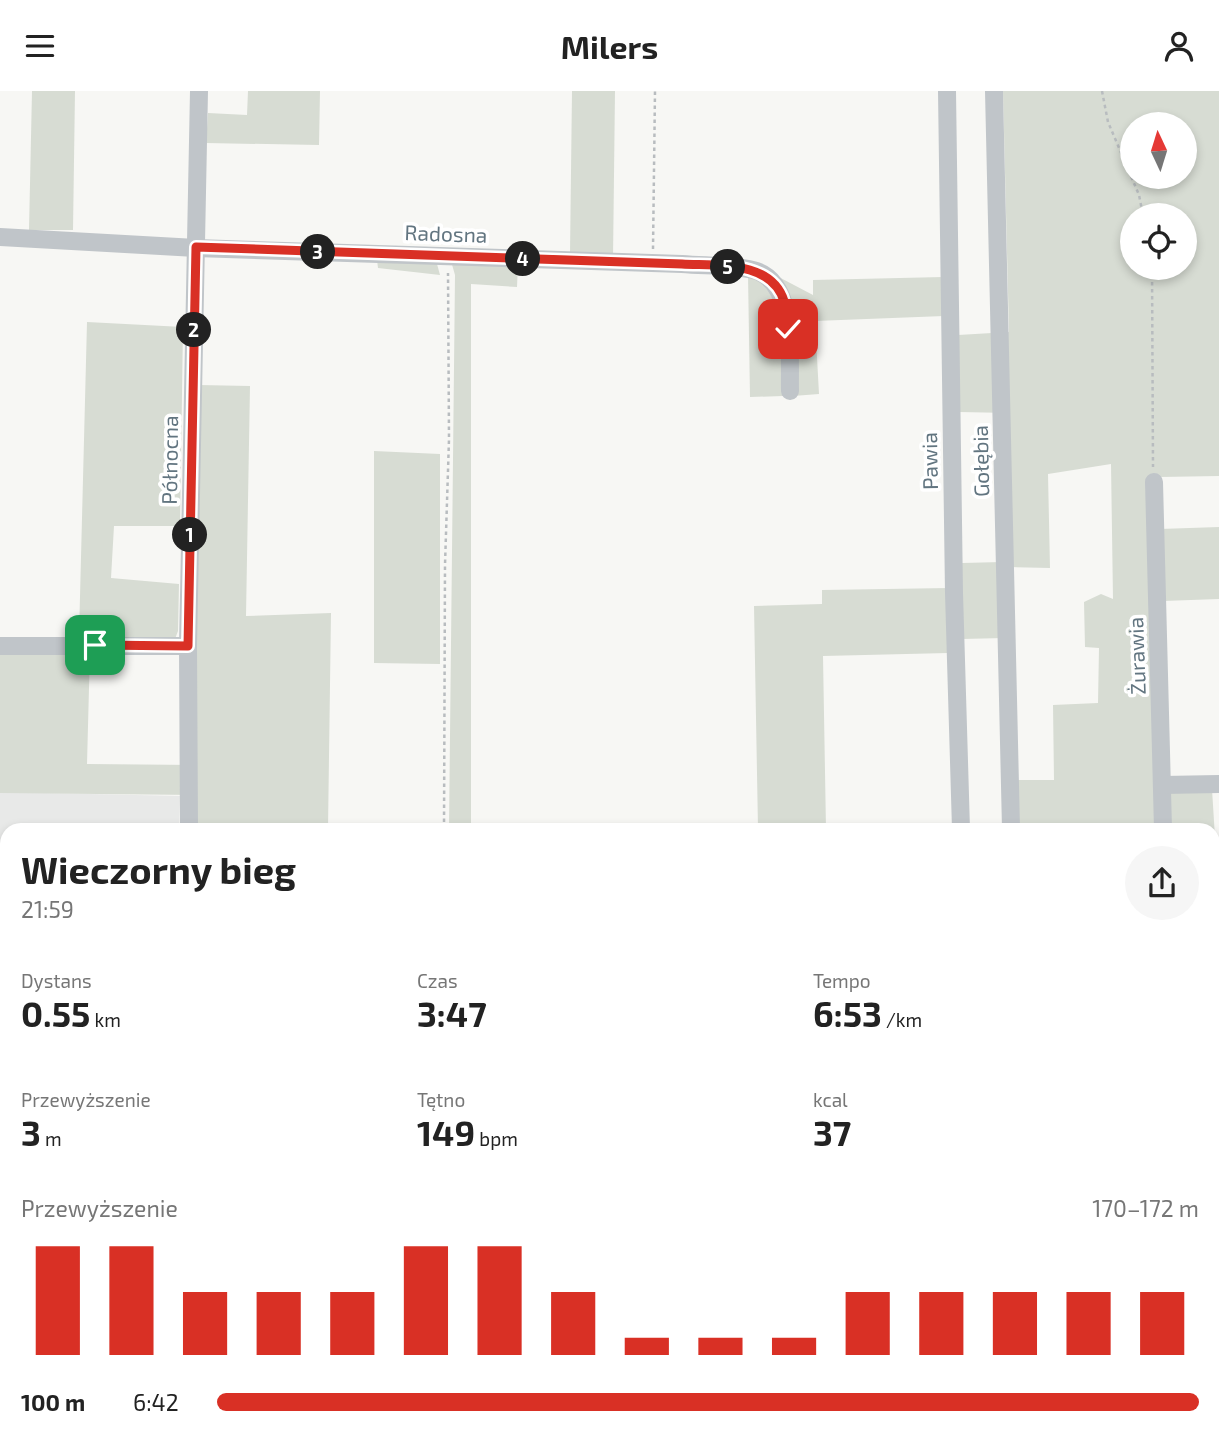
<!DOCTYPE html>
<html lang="pl">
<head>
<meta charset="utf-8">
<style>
  :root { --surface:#fff; --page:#f6f6f6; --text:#222; --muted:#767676; --accent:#d93025 }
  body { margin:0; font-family:"Exo 2",sans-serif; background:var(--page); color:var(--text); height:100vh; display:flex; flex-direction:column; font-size:26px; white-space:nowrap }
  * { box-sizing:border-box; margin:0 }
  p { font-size:23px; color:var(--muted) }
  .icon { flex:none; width:38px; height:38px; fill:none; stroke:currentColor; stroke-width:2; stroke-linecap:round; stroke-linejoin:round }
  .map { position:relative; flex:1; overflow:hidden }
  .panel { position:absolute; left:0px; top:732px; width:1220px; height:621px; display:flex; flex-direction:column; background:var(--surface); border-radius:21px 21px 0 0; box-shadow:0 4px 10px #0003 }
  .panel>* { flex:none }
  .needle { width:46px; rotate:356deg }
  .controls { position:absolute; left:1120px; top:21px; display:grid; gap:14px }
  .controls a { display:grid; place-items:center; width:77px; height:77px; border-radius:50%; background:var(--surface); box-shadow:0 4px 10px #0003; font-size:35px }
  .pin { position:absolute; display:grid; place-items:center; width:60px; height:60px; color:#fff; margin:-30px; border-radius:14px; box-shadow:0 4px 10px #0006 }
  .km { position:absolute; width:35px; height:35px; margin:-18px; border-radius:50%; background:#222; color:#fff; font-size:19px; line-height:35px; text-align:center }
  .round { display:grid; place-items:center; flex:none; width:74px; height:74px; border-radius:37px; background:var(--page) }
  .headline { display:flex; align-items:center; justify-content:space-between; height:119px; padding:0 21px }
  h1 { font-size:38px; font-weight:700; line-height:52px }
  .stats { display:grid; grid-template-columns:repeat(3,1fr); gap:10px; height:119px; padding:7px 21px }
  .stats div { display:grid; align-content:center }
  .stats b { font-size:35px; font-weight:700 }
  .stats small { font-size:19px; font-weight:400 }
  .stats p { font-size:19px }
  .chart { height:196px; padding:14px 21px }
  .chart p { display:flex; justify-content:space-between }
  .chart svg { width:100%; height:126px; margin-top:7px; stroke:var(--accent); stroke-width:6 }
  ul { padding:0 21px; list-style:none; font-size:23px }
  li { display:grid; grid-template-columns:112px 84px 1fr; align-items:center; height:52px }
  li i { height:18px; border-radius:9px; background:var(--accent) }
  header { display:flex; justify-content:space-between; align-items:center; height:91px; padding:0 21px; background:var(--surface); font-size:32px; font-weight:700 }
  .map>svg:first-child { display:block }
  .built { fill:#e8e9e8 }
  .green { fill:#d7dcd3; fill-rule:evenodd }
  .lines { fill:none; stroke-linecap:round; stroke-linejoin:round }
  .stream { stroke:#b7c5c8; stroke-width:4.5 }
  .path { stroke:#b8bcbf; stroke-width:2.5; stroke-dasharray:3.5 3.5; stroke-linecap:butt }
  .minor { stroke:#c0c5c9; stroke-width:18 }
  .route-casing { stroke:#fff; stroke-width:14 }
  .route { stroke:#d93025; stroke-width:9 }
  .labels { text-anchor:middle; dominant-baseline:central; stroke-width:7; stroke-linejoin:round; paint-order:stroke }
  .street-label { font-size:21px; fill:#627580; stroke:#fff }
</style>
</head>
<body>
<header><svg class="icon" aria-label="menu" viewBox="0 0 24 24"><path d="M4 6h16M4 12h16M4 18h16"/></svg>Milers<svg class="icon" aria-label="person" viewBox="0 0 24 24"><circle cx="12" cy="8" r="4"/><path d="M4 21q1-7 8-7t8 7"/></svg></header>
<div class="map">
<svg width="1219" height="1352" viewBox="0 0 1219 1352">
  <rect width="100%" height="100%" fill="#f7f7f4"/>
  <polygon class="built" points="0,701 180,705 179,738 7,738 7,1087 0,1088"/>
  <g class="green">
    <polygon points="32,0 75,0 73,139 29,139"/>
    <polygon points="248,0 320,0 319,54 206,52 208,22 247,24"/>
    <polygon points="572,0 615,0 613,168 570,162"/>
    <path d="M1003 0H1219V385L1160 386 1158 738H1016L1015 689H1054L1053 614 1098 612 1099 557 1085 556 1084 511 1101 503 1113 508 1111 373 1048 383 1050 477 1010 476V322L959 321 958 244 1009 241ZM1132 33H1185V86H1132ZM1132 124H1185V177H1132Z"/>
    <polygon points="377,169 437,173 440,184 378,177"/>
    <polygon points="451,170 518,173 517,196 471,193 471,738 449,738 455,184"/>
    <polygon points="773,183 813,204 813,189 943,186 944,225 815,230 819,303 793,305"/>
    <polygon points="748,184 762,192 780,214 783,305 750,306"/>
    <polygon points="87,231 183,236 180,435 114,435 111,487 179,493 178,540 175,548 79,545"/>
    <polygon points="199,294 250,295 246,525 331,522 328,738 197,738 196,704 0,702 0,563 90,559 87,673 195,674"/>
    <polygon points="374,360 440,363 440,573 374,572"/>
    <polygon points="1219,436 1219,508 1163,510 1160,438"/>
    <polygon points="1002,471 1004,547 962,548 962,472"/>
    <polygon points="949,497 948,562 823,565 826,738 758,738 754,515 822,513 822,499"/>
    <polygon points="1212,698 1218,795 1213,795 1213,738 1170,738 1169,699"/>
    <rect x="1213" y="996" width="6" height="149"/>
    <polygon points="7,1087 7,1274 6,1260 0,1260 0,1088"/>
    <rect x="769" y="1346" width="197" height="6"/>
  </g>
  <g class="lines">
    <g class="stream">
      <polyline points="0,1084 7,1084"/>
      <polyline points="774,1346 774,1352"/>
    </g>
    <g class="path">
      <polyline points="1102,0 1108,31 1139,104 1143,124"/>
      <polyline points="653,158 655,0"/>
      <polyline points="1152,177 1153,376"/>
      <polyline points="444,738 445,474 449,348 448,182"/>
      <polyline points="0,1278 7,1278"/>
      <polyline points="3,1278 4,1260"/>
    </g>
    <g class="minor">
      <polyline points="947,0 954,502 961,738"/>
      <polyline points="994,0 1011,738"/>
      <path d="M0 146 196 157 682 173C705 175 730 174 753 179 797 189 789 266 790 300"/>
      <polyline points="1154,391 1163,738"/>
      <polyline points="0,555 188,555"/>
      <polyline points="1163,694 1219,693"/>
      <polyline points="189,738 188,555 199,0"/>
      <polyline points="1213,802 1219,801"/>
      <polyline points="1213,1190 1219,1190"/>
      <polyline points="0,1333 7,1334"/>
      <polyline points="86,1346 131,1352"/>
      <polyline points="975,1346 975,1352"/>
      <polyline points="1024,1346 1024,1352"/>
      <polyline points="1178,1346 1178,1352"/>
      <polyline points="174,1352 174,1346"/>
      <polyline points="388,1352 389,1346"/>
    </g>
  </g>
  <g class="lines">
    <g class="route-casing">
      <path id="route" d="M95 554 188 555 196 156 682 173C717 175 771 169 784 210 787 219 787 229 788 238"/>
    </g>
    <use href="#route" class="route"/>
  </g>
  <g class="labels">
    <g class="street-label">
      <text transform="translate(446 142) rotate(2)">Radosna</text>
      <text transform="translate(169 369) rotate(-89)">Północna</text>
      <text transform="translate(929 370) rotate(-91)">Pawia</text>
      <text transform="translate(980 370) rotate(-91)">Gołębia</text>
      <text transform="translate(1136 565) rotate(-92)">Żurawia</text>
    </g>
  </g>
</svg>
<div class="controls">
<a><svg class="needle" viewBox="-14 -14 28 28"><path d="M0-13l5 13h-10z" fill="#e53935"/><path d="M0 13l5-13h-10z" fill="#767676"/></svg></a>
<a><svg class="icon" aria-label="locate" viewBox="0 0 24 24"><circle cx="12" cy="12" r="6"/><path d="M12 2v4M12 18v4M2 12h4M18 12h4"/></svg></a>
</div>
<div class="pin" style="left:95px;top:554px;background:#1e9e55"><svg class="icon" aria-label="arrive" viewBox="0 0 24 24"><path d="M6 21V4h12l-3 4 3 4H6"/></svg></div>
<div class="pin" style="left:788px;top:238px;background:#d93025"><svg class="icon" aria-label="check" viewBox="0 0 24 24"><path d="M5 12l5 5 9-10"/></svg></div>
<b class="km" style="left:190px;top:444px">1</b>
<b class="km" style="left:194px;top:239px">2</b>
<b class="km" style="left:318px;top:161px">3</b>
<b class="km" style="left:523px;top:168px">4</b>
<b class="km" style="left:728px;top:176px">5</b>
<section class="panel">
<div class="headline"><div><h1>Wieczorny bieg</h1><p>21:59</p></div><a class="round"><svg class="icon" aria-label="share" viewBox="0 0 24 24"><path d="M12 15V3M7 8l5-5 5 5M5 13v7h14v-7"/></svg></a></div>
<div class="stats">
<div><p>Dystans</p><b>0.55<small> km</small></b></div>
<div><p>Czas</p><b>3:47</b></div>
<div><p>Tempo</p><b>6:53<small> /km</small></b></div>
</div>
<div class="stats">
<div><p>Przewyższenie</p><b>3<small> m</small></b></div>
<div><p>Tętno</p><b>149<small> bpm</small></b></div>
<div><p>kcal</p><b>37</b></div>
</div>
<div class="chart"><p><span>Przewyższenie</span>170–172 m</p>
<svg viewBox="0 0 160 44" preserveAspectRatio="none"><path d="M5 44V6M15 44V6M25 44V22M35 44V22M45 44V22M55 44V6M65 44V6M75 44V22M85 44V38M95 44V38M105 44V38M115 44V22M125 44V22M135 44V22M145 44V22M155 44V22"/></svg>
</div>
<ul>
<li><b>100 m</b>6:42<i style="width:100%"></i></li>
</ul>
</section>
</div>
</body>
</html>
